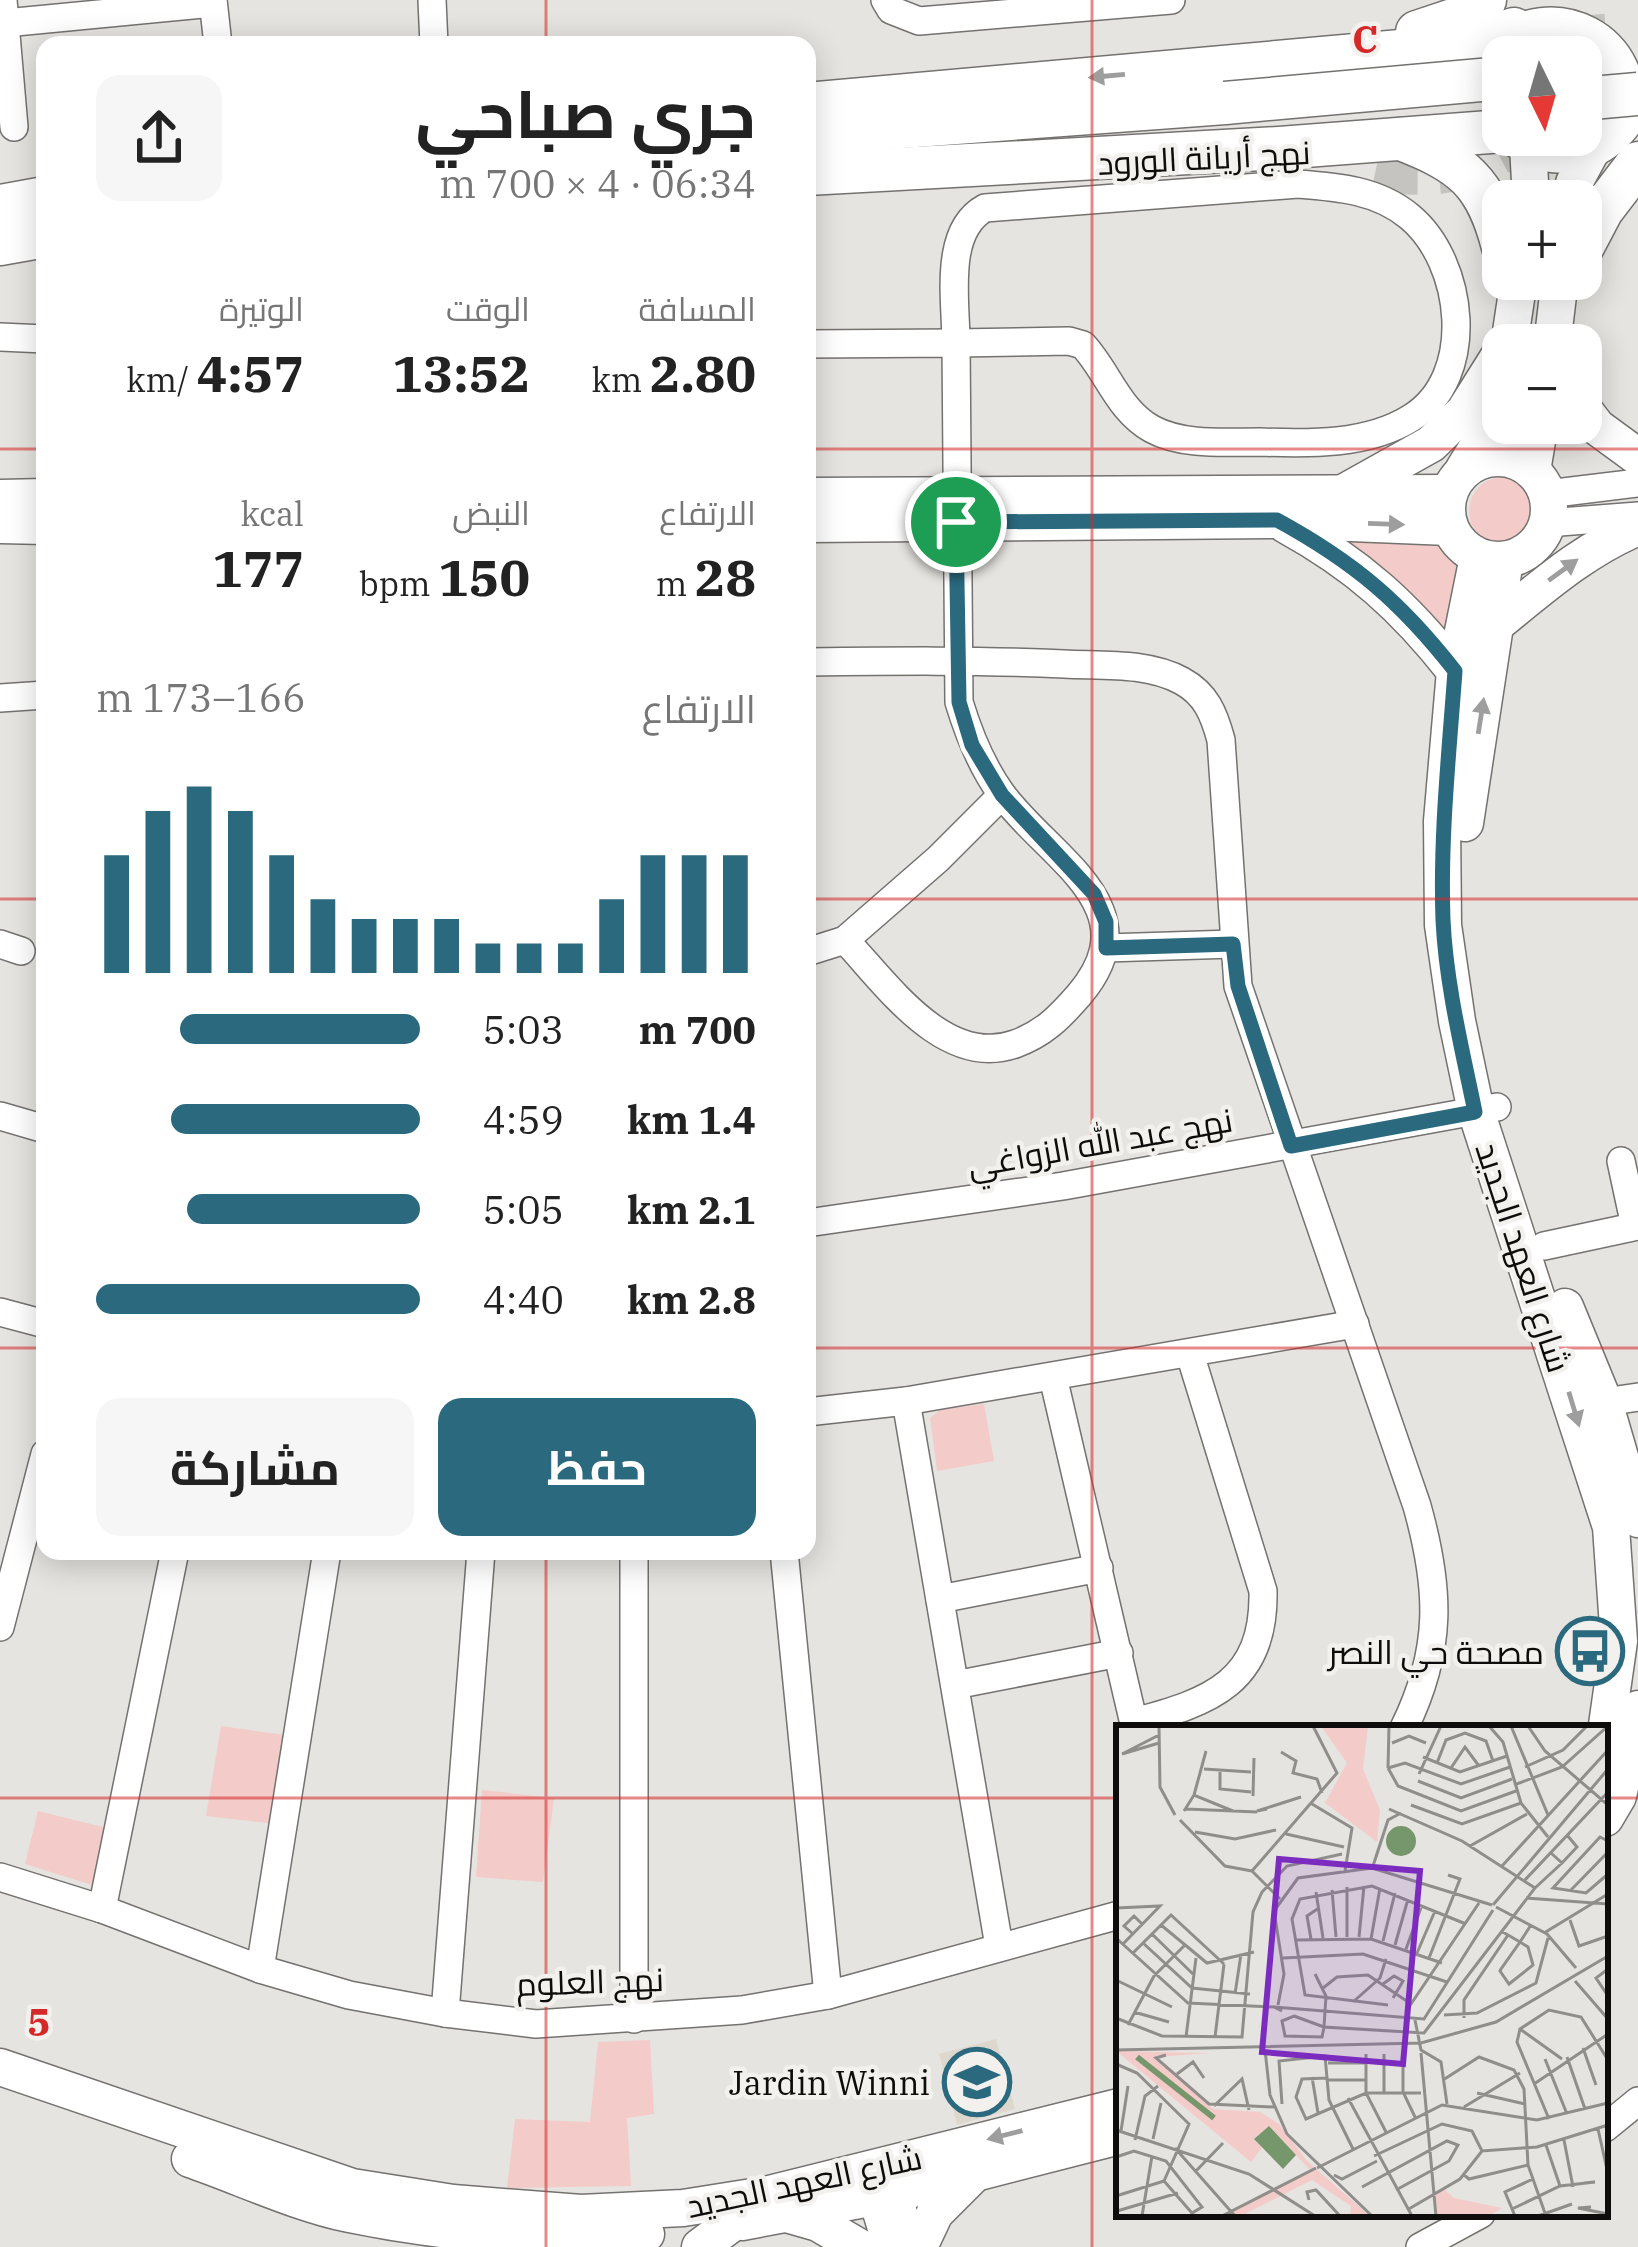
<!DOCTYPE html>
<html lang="ar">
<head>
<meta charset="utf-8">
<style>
  :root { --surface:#fff; --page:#f6f6f6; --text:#222; --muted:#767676; --accent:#2a697e }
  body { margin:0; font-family:"IBM Plex Serif",Cairo,serif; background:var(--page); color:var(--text); direction:rtl; height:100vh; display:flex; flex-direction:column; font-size:45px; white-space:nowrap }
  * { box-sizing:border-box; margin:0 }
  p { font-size:39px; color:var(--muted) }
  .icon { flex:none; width:66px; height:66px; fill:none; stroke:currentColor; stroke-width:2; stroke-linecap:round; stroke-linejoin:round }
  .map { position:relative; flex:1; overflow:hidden; direction:ltr }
  .side { position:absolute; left:36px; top:36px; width:780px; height:1524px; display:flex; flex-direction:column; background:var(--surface); border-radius:24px; box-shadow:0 6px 30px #0003; direction:rtl }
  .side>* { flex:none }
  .needle { width:78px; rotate:175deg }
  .buttons { position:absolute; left:1482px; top:36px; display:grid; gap:24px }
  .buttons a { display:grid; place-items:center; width:120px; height:120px; border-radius:24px; background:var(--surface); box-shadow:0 6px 30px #0003; font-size:60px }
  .pin { position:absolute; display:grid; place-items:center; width:102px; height:102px; color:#fff; margin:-51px; border:6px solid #fff; border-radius:50%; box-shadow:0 3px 12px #0007 }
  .round { display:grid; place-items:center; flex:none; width:126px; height:126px; border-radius:24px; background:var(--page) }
  .headline { display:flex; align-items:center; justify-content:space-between; height:204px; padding:0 60px }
  h1 { font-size:66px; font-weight:700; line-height:90px }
  .figures { display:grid; grid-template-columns:repeat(3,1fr); gap:18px; height:204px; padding:12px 60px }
  .figures div { display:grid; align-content:center }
  .figures b { font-size:51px; font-weight:700 }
  .figures small { font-size:33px; font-weight:400 }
  .figures p { font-size:33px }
  .chart { height:336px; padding:24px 60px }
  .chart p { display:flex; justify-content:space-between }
  .chart svg { width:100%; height:216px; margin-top:12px; stroke:var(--accent); stroke-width:6 }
  .button { display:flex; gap:24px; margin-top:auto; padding:24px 60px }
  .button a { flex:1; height:138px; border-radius:24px; background:var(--accent); color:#fff; font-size:48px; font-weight:700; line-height:138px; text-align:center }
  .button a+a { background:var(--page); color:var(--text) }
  ul { padding:0 60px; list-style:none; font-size:39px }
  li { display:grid; grid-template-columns:192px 144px 1fr; align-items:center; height:90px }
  li i { height:30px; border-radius:15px; background:var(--accent) }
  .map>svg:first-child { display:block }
  .built { fill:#ded7cd }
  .green { fill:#f3cbc8 }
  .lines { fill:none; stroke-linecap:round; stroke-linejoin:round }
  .highway-tunnel { stroke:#c6c4c0; stroke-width:42; stroke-dasharray:42 21; stroke-linecap:butt }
  .minor-casing { stroke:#74726f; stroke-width:30 }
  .major-casing { stroke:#74726f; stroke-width:39 }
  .highway-casing { stroke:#74726f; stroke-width:45 }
  .minor { stroke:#fff; stroke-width:27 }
  .major { stroke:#fff; stroke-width:36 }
  .highway { stroke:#fff; stroke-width:42 }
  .highway-bridge-casing { stroke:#74726f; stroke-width:45; stroke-linecap:butt }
  .highway-bridge { stroke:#fff; stroke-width:42 }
  .oneway { fill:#9f9e9e }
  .route-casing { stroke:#fff; stroke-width:24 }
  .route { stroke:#2a697e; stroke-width:15 }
  .grid { fill:none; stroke:#d62828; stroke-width:3; stroke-opacity:0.55 }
  .labels { text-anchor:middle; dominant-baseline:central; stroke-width:9; stroke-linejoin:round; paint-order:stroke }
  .street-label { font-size:33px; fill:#0e0d0c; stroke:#f3f1ed }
  .poi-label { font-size:33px; fill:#0e0d0c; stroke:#f3f1ed; text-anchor:end }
  .inset-river { fill:none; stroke:#76966b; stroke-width:6 }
  .inset-road { fill:none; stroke:#908e8b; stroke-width:3 }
  .view { fill:#7b2cbf; fill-opacity:0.15; stroke:#7b2cbf; stroke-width:6 }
  .inset-edge { fill:none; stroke:#0e0d0c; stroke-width:6 }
  .grid-label { font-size:39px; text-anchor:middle; font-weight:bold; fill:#d62828; stroke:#f3f1ed; stroke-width:9; stroke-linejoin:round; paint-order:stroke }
</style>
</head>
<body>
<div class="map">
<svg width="1638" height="2247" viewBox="0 0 1638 2247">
  <rect width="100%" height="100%" fill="#e6e4e0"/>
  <polygon class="built" points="996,2039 1015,2109 957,2125 939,2054"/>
  <g class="green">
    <circle cx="1503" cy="511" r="34"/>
    <polygon points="1329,538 1433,540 1446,555 1463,566 1451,642"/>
    <polygon points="984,1404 994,1461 937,1471 930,1418 940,1410"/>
    <polygon points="221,1726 292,1736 277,1824 206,1816"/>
    <polygon points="482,1790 554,1798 543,1882 476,1877"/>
    <polygon points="38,1811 107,1828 92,1885 25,1864"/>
    <polygon points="650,2040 654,2114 627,2118 631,2186 507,2188 515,2119 590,2122 598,2042"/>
  </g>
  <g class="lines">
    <g class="highway-tunnel">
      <polyline points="1577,57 1584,21 1582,0"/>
      <path d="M1376 169C1431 181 1484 171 1527 135"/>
    </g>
    <g class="minor-casing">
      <g id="minor">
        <polyline points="3,0 14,127"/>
        <polyline points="213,0 218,45"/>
        <polyline points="432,0 434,45"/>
        <polyline points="885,0 891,10 919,21 1171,0"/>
        <polyline points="5,23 213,3"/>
        <path d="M1298 184C1338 187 1378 190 1410 217 1464 262 1478 377 1411 418 1368 445 1309 444 1260 442 1226 442 1183 446 1152 429 1118 410 1108 372 1083 345L1069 341 956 343C956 301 943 231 985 208Z"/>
        <polyline points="0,337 45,339"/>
        <path d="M807 344 956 343 959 702C969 735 981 765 1001 793 1048 858 1154 907 1079 995 1059 1018 1043 1034 1015 1044 944 1069 886 983 845 940"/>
        <polyline points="1547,494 1638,483"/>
        <polyline points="1547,523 1638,516"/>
        <path d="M807 662C893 661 978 660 1064 664 1102 666 1147 662 1182 681 1206 694 1214 714 1221 740L1238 986 1417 1506C1440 1588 1443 1649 1404 1728"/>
        <polyline points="0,698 45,695"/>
        <polyline points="0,944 21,951"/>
        <polyline points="1106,948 1233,944"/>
        <polyline points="807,952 845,940 938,859 1002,795"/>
        <polyline points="0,1116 45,1129"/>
        <polyline points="1621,1161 1635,1226"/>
        <polyline points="807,1223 1063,1186 1497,1107"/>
        <polyline points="1544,1246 1638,1226"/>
        <polyline points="0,1312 45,1324"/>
        <polyline points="1053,1377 1135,1728"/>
        <polyline points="906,1401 999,1946"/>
        <polyline points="1604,1402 1638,1397"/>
        <polyline points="807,1412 906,1401 1355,1324"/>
        <polyline points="784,1551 828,1995"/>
        <polyline points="940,1599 1099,1568"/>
        <polyline points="0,1627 45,1454"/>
        <polyline points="955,1685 1119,1653"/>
        <path d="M1134 1722C1211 1702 1265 1682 1263 1591L1190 1354"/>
        <polyline points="0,1877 102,1909 260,1969 349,1995 445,2013 536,2024 742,2010 828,1995 1119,1915"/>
        <polyline points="102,1909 175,1551"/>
        <polyline points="260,1969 327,1551"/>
        <polyline points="445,2013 481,1551"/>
        <polyline points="634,2019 634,1551"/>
        <polyline points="1605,2128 1638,2101"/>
        <polyline points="892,2176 914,2247"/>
        <polyline points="867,2181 887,2247"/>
        <polyline points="1420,2247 1481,2214"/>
      </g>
    </g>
    <g class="major-casing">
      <g id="major">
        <polyline points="1528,144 1531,201"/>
        <polyline points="1571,201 1574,183 1594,146"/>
        <polyline points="1509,345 1519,279"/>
        <polyline points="1552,345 1560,279"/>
        <polyline points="1581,406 1597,427 1638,457"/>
        <circle cx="1498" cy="509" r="51"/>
        <polyline points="1464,469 1488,430 1503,377"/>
        <polyline points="1532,471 1540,423"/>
        <polyline points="1345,492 1431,444 1464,412 1503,350"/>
        <polyline points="807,496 1448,493"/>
        <polyline points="0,498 45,497"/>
        <polyline points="807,524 1277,520 1449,527"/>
        <polyline points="0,525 45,526"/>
        <path d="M1286 525C1357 564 1405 607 1455 671"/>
        <polyline points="1478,557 1455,671 1442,821 1443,925 1457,1021 1476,1111 1611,1527 1619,1641 1605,1739"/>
        <path d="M1495 625C1541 588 1583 550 1638 527"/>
        <polyline points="1465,823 1505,560"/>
        <polyline points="1565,1307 1604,1402 1638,1519"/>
        <polyline points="1605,1818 1618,1796 1638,1709"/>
        <polyline points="0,2067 352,2187 453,2203 581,2213 683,2208 765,2195 1119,2107"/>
        <path d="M190 2159C242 2177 296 2203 349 2214 446 2234 547 2241 646 2234"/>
        <polyline points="790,2215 818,2223 859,2247"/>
        <polyline points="742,2222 897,2193 1119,2136"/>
        <polyline points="700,2247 731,2224"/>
        <polyline points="919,2247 935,2213 974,2174"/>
      </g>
    </g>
    <g class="highway-casing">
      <g id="highway">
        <polyline points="1417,32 1468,15 1485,0"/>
        <path d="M1498 50C1551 0 1638 43 1622 120 1612 133 1601 143 1586 148 1560 156 1537 151 1516 135"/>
        <polyline points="807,104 1434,48 1472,43 1514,29"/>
        <polyline points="807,134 1225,103"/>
        <path d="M1401 139C1463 163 1486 181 1503 247"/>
        <polyline points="807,174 1279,148 1503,131"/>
        <polyline points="0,206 45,198"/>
        <polyline points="0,244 45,236"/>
        <polyline points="1581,250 1602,210 1638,163"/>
        <polyline points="1514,279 1517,287"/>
        <polyline points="1560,282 1562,279"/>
      </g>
    </g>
    <use href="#minor" class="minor"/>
    <use href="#major" class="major"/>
    <use href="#highway" class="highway"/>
    <g class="highway-bridge-casing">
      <g id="highway-bridge">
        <polyline points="1581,99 1638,94"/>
        <polyline points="1225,103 1503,78"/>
      </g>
    </g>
    <use href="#highway-bridge" class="highway-bridge"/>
  </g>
  <defs><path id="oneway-solid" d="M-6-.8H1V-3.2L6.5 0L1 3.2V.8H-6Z" transform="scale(3)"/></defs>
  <g class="oneway">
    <use href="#oneway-solid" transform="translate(1107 76) rotate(175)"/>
    <use href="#oneway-solid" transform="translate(1386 524) rotate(2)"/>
    <use href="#oneway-solid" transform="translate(1563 570) rotate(-36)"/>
    <use href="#oneway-solid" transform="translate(1481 716) rotate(-81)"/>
    <use href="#oneway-solid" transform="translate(1574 1409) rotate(73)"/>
    <use href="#oneway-solid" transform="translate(1005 2135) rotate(166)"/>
  </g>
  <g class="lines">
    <g class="route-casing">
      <path id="route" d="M1277 520C1354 562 1401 602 1455 671 1449 754 1440 837 1443 920 1446 984 1462 1049 1475 1112L1291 1146 1238 986 1233 944 1106 948V922L1094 894 1002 795 972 745 959 702 956 522Z"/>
    </g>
    <use href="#route" class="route"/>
  </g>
  <path class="grid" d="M546 0V45M1092 0V2247M0 449H45M807 449H1638M0 899H45M807 899H1638M0 1348H45M807 1348H1638M546 1551V2247M0 1798H1119M1605 1798H1638"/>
  <defs>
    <g id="bus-ring" transform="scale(3.45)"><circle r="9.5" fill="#f3f1ed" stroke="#2a697e" stroke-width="1.5"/><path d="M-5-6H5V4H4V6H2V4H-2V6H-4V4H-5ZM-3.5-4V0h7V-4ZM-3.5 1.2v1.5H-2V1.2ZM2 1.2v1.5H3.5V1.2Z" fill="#2a697e"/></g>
    <g id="school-ring" transform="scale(3.45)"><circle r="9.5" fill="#f3f1ed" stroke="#2a697e" stroke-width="1.5"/><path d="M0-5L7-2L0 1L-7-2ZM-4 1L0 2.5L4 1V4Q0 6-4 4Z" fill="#2a697e"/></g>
  </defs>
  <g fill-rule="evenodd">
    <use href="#bus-ring" x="1590" y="1651"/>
    <use href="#school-ring" x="977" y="2082"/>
  </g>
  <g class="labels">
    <g class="street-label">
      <text transform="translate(1204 157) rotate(-3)">نهج أريانة الورود</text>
      <text transform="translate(1100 1142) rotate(-10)">نهج عبد الله الزواغي</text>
      <text transform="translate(1524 1257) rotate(72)">شارع العهد الجديد</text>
      <text transform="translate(590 1981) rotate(-2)">نهج العلوم</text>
      <text transform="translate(804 2181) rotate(-12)">شارع العهد الجديد</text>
    </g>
    <g class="poi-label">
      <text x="1544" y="1651">مصحة حي النصر</text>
      <text x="930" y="2082">Jardin Winni</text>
    </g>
  </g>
  <g transform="translate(1116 1725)">
    <rect width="492" height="492" fill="#e6e4e0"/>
    <path d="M205 1H252L247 44 264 85 261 117 209 78 231 38ZM0 326 94 328 39 332 97 384 144 387 163 399 191 436 254 491H234L235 481 196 455 125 491H108L194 445 153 401 138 413 146 423 135 437ZM329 465 338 473 386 483 373 491H322L319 466Z" fill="#f3cbc8"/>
    <path d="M270 116a15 15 0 1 1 30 0a15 15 0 1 1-30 0ZM153 401 180 430 167 444 138 414Z" fill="#76966b"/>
    <path class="inset-river" d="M21 332 98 393"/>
    <path class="inset-road" d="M43 1 44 62 59 90M373 1 387 17 405 78 432 112M395 1 432 90M412 1 429 26 492 80M276 18 293 11 310 18M165 27 180 36 177 48 201 54 206 68M6 29 43 18M6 29 43 10M307 32 344 47 391 31M321 38 330 15 349 8 370 16 377 36M409 42 447 25 471 1M272 43 282 61 345 86 400 66M272 43 289 38 345 59 394 42M272 43 273 1M335 43 349 22 363 41M88 44 135 47M104 45V64L135 67M303 49 325 1M302 56 345 73 396 54M398 60 446 42 492 1M78 70 90 26M137 71 138 33M196 79 236 103 229 146M295 80 346 99 405 78M70 84 141 87M151 84 141 86 185 72M68 86 78 70 117 86M64 95 109 141 136 146M79 107 119 114 160 105M170 109 228 122M492 116 484 112 437 163 470 168 492 149M354 121 411 89M435 128 446 138 461 122 451 110M386 141 492 25M256 144 272 95 285 88M409 155 492 67M231 162V212M419 163 446 138M216 165 220 212M454 166 492 127M200 167 207 213M410 173 492 179M164 174 136 146 221 48 197 1M377 180 492 44M380 182 431 209 460 243M0 183 44 181 7 219M454 195 463 221 492 211M45 200 91 238 138 227M385 206 392 210 404 217 412 222 417 240 393 259 384 246 385 244 404 217 415 200M428 208 492 169M17 209 8 201 18 191 26 199M36 209 78 250M243 212 248 161M0 213 72 278 158 282M195 214 191 191 203 183M255 214 264 163M181 215 255 214 326 238M267 216 279 168M27 218 76 263 134 269M279 220 292 174M290 224 306 180M301 228 319 186M16 229 55 190 108 239M167 233 247 229 331 257M313 233 344 154 332 150M492 244 480 253 492 271M199 249 210 271 208 302 308 308 419 163 346 116 273 84M0 255 56 282M459 256 492 294M267 259 278 251 287 256 277 273M207 263 221 252 252 250 295 279 363 178M119 269 125 229M237 277 264 253 270 234M162 280 168 249 158 186 182 153 256 143 376 180M272 280 189 270 176 194 184 174 256 161 350 199M166 286 158 282 308 294 377 185M18 287 53 297M328 290 361 288 420 258 432 213M178 291 208 302 206 312 169 311 166 296ZM0 293 46 311 126 312 137 187 146 167 171 141 226 129M348 293V275L392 210M299 295 305 325 325 337 331 379M12 300 38 251 68 221M404 304 446 334M70 312 80 233M99 312 108 239M467 323 480 360M0 325 305 318 380 297 492 231M149 325 154 370 171 409 256 491M287 328V367L299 392M305 328 320 491M250 329V368L270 407M268 329V367M50 330 40 333 93 379 158 382M451 332 469 384M429 334 451 389M212 338H250M0 339 21 348 73 399 48 456M61 349 77 337 88 353M196 352 202 388M211 353 186 354 180 372 190 394 250 368H305M212 355H250M327 355 363 332 398 345 408 364 412 440 430 491M418 359 492 309M361 368 409 379M232 373 296 491M166 379 163 336 209 331 213 375 237 424M98 381 126 354 133 385M348 382 404 348M433 394 401 317 404 304 433 285 465 292 492 335M482 404 492 449M0 405 133 449 199 491M5 406 12 361M37 414 45 378M19 415 29 371 42 361M448 415 457 462M430 420 444 461M59 423 119 491M258 431 326 399 356 406 366 426 421 422 492 400M0 432 18 426 50 436 86 482 76 488 48 456M201 443 326 380 421 395 492 378M80 446 107 418M347 449 353 454 412 440M218 450 226 454 261 436M246 462 331 416 342 420 333 436 280 465M0 471 48 456M193 475 191 467 200 465 224 491M475 482 462 483 492 489M396 484 444 461 479 457 468 458M291 485 344 454 366 426M1 486 62 468M26 491 36 431M106 491 200 443M399 491 389 467 417 454M422 491 456 479"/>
    <path class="view" d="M163 134 304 146 287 339 146 327Z"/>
    <rect width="492" height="492" class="inset-edge"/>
  </g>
  <g class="grid-label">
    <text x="1365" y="53">C</text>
    <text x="39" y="2036">5</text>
  </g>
</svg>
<div class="buttons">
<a><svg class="needle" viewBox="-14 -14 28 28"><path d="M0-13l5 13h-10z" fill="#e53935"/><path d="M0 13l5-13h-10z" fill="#767676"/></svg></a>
<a>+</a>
<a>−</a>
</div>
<div class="pin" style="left:956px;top:522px;background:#1e9e55"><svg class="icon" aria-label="arrive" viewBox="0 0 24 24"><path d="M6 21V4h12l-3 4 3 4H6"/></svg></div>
<section class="side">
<div class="headline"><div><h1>جري صباحي</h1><p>06:34 · 4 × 700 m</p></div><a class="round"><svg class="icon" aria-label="share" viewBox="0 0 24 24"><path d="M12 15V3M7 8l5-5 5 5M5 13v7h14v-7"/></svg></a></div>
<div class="figures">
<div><p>المسافة</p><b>2.80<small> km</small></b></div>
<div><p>الوقت</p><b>13:52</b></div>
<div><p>الوتيرة</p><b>4:57<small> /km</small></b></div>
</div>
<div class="figures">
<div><p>الارتفاع</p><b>28<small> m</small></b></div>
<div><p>النبض</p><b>150<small> bpm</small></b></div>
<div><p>kcal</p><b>177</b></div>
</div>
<div class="chart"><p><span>الارتفاع</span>166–173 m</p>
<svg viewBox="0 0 160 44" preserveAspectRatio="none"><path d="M5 44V20M15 44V11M25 44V6M35 44V11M45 44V20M55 44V29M65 44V33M75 44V33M85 44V33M95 44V38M105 44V38M115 44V38M125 44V29M135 44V20M145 44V20M155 44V20"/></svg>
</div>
<ul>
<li><b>700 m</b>5:03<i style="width:74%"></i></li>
<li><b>1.4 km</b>4:59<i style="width:77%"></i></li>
<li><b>2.1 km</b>5:05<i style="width:72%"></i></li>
<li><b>2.8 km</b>4:40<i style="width:100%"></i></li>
</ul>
<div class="button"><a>حفظ</a><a>مشاركة</a></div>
</section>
</div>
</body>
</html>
